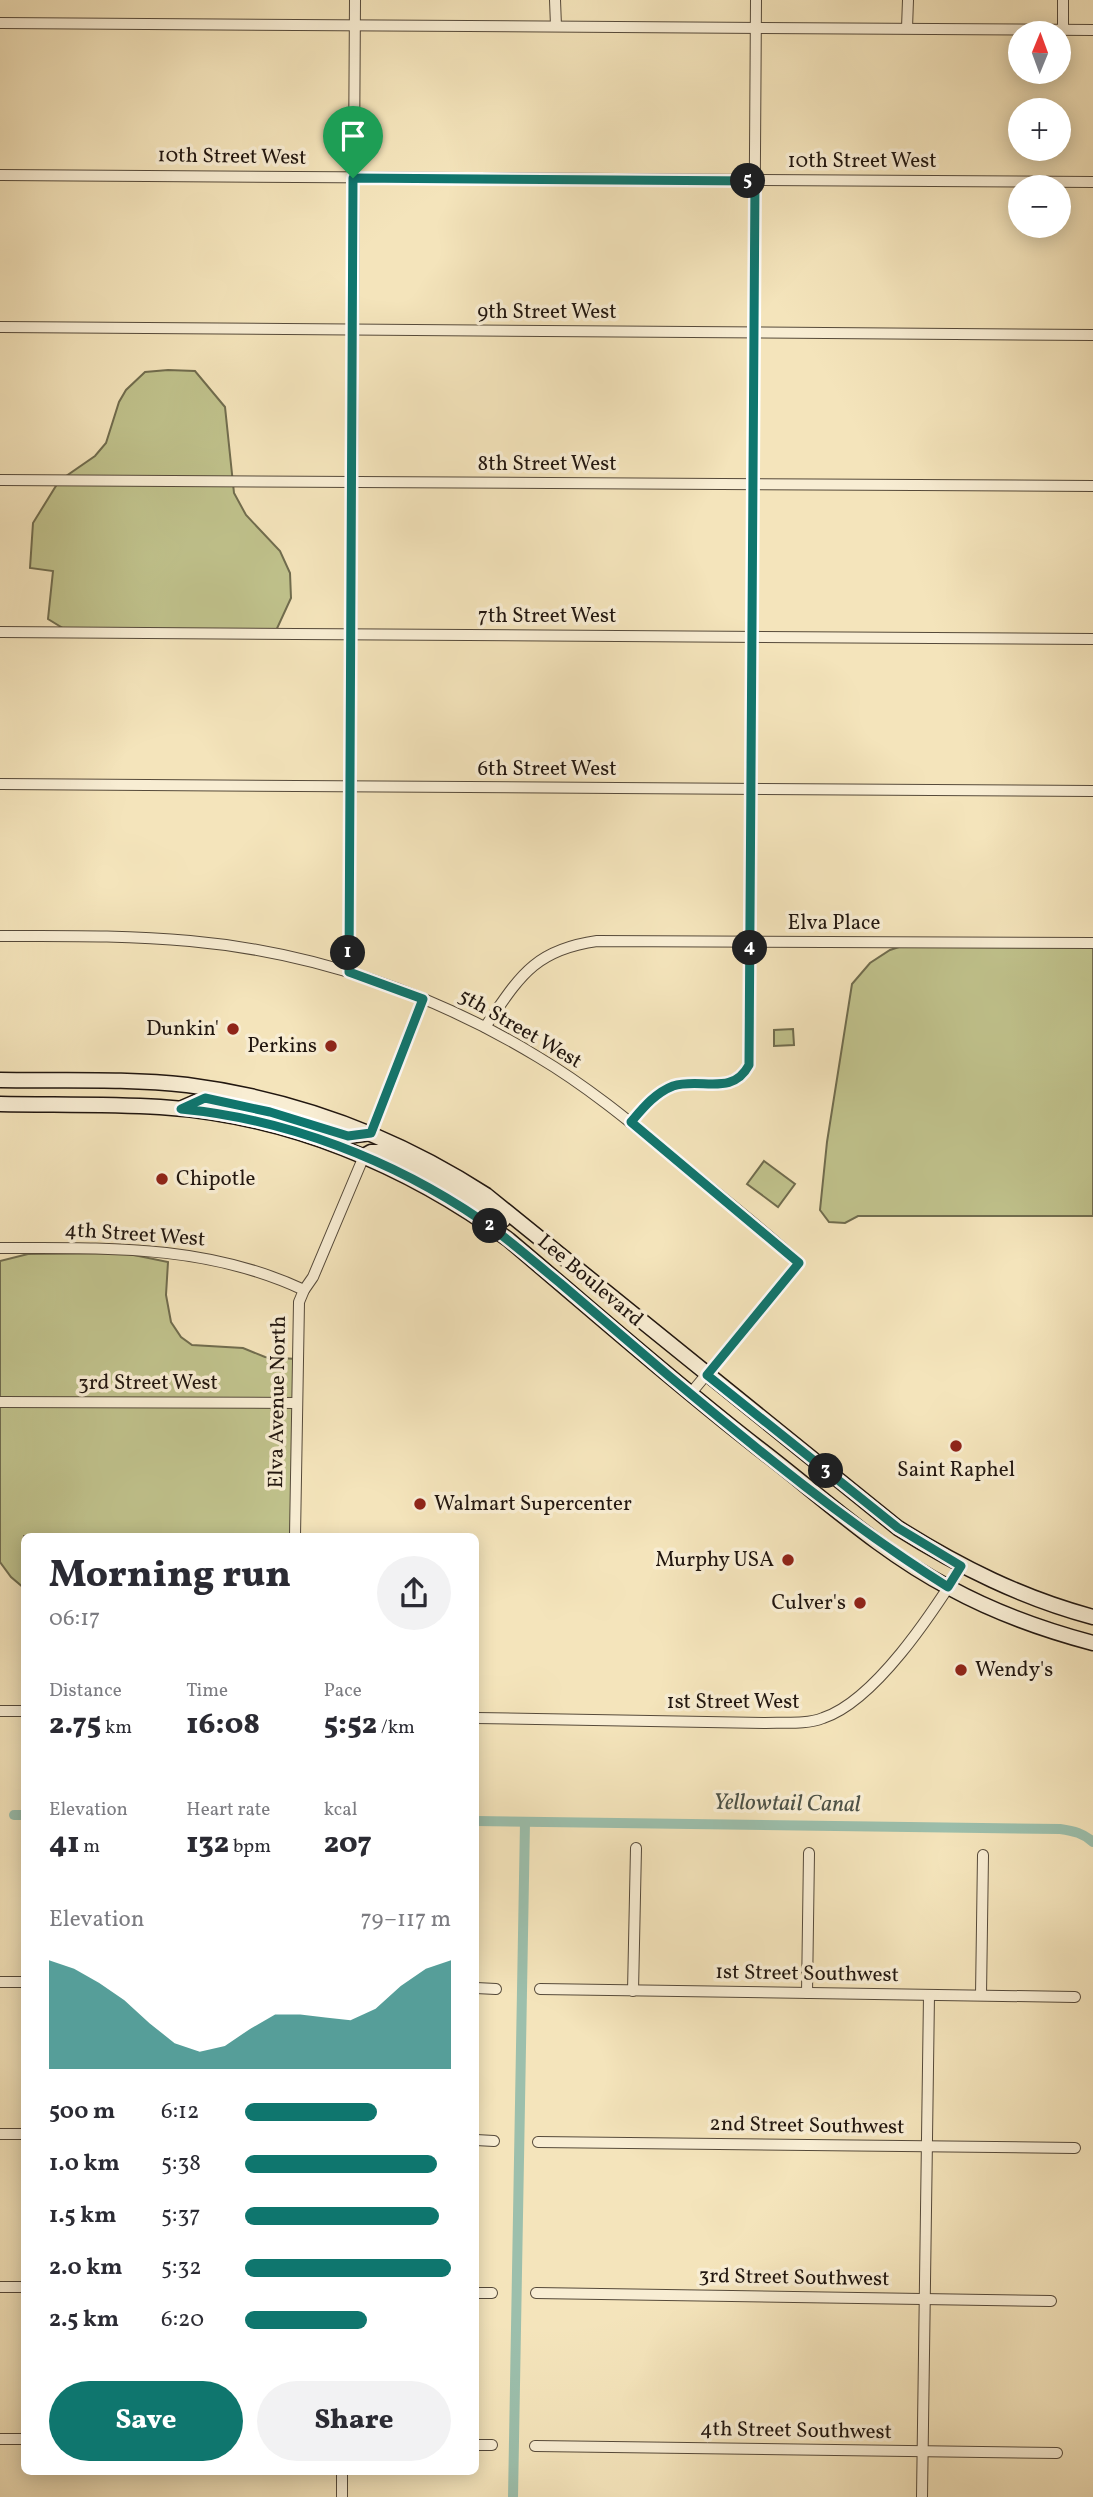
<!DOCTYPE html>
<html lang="en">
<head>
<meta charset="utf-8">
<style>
  :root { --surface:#fff; --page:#f2f2f3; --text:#2b2b33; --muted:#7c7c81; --accent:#0f766e }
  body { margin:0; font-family:Vollkorn,serif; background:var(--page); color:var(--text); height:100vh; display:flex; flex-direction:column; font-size:26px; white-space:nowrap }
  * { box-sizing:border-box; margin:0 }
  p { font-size:23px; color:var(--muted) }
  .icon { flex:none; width:38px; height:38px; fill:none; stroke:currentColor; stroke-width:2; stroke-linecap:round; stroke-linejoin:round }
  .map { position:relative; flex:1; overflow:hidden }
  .side { position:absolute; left:21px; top:1533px; width:458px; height:942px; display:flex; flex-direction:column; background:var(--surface); border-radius:10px; box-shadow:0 4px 18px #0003 }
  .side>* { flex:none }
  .needle { width:46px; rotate:1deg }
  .fabs { position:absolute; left:1008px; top:21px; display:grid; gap:14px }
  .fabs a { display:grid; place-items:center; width:63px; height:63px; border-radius:50%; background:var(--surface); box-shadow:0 4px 18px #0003; font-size:35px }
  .pin { position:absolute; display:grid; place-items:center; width:60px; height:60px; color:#fff; margin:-72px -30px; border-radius:50% 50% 50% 0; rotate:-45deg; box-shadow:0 0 7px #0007 }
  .pin .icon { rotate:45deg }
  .km { position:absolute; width:35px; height:35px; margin:-18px; border-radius:50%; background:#222; color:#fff; font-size:19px; line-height:35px; text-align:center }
  .round { display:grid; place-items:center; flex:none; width:74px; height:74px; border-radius:37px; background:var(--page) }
  .summary { display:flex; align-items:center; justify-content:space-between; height:119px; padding:0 28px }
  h1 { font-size:38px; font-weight:800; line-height:52px }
  .stats { display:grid; grid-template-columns:repeat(3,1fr); gap:10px; height:119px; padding:7px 28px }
  .stats div { display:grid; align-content:center }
  .stats b { font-size:30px; font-weight:800 }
  .stats small { font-size:19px; font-weight:400 }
  .stats p { font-size:19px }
  .chart { height:196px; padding:14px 28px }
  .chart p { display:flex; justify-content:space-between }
  .chart svg { width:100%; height:126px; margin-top:7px; fill:var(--accent); opacity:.7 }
  .button { display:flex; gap:14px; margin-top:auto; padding:14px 28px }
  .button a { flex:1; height:80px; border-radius:42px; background:var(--accent); color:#fff; font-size:28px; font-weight:800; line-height:80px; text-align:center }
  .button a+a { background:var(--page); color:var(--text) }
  ul { padding:0 28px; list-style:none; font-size:23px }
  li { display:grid; grid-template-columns:112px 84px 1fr; align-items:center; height:52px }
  li i { height:18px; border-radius:9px; background:var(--accent) }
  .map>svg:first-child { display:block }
  .green { fill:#c0c28c; stroke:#706c4e; stroke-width:2 }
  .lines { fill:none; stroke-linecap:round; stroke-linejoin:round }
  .canal { stroke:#9cbfac; stroke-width:10 }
  .minor-casing { stroke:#564a3a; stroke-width:12 }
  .secondary-casing { stroke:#21160f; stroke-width:17 }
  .minor { stroke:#f8edd3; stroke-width:10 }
  .secondary { stroke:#f8edd3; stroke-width:14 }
  .route-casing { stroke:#fff; stroke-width:14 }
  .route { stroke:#0f766e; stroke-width:9 }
  .poi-dot { fill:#8f2418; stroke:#f8edd3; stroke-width:2.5 }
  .labels { text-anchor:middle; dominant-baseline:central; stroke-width:7; stroke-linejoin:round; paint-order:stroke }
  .street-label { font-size:21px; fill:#21160f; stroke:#f8edd3 }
  .poi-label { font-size:21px; fill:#21160f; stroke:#f8edd3; text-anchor:end }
  .water-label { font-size:23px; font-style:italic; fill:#4c5146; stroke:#f8edd3 }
</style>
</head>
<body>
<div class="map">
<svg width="1093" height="2497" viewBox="0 0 1093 2497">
  <rect width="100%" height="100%" fill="#f4e4bb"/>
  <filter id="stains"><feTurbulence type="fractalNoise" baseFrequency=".00286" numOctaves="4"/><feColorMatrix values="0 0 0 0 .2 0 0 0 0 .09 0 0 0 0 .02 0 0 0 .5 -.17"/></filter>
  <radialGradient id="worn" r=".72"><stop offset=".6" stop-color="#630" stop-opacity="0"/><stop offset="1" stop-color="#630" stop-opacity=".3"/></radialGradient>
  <g class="green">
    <polygon points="168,370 195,371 225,407 234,493 246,515 280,551 290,573 291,598 274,635 71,633 48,619 53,571 30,568 33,523 59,481 95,456 106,443 119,402 126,390 145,372"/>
    <polygon points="905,945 1093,946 1093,1216 858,1216 845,1223 829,1222 820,1210 827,1142 852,984 870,963 890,950"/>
    <polygon points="793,1029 794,1045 774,1046 774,1030"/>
    <polygon points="764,1161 795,1184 778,1207 747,1184"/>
    <polygon points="124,1253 168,1262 166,1295 171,1322 181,1337 192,1345 243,1348 265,1357 296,1359 294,1536 24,1536 24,1588 11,1577 0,1562 0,1261 28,1254"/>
  </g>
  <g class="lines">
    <g class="canal">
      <polyline points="14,1815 24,1815"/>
      <path d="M476 1821 1060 1829C1074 1831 1083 1833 1093 1842"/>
      <polyline points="513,2497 525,1822"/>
    </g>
    <g class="minor-casing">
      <g id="minor">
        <polyline points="555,0 556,26"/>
        <polyline points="0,23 1093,30"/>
        <polyline points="907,28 908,0"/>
        <polyline points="1063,29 1063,0"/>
        <polyline points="0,175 1093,182"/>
        <polyline points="0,327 1093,335"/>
        <polyline points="0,480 1093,486"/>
        <polyline points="0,632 1093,639"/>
        <polyline points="0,784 1093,791"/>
        <path d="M0 936C63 936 127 935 190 941 313 952 433 993 538 1057 592 1089 641 1131 690 1171 726 1201 764 1230 799 1263L691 1393"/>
        <polyline points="349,972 355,0"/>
        <path d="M485 1027C519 978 533 950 597 941L1093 943"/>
        <path d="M631 1123C643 1108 655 1093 673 1086 701 1077 732 1096 749 1065L756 0"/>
        <polyline points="371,1133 423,999"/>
        <path d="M0 1248C106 1248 206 1244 304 1290"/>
        <polyline points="0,1402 297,1403"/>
        <polyline points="295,1536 299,1302 304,1290 313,1277 364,1156"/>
        <polyline points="0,1711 24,1711"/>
        <path d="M476 1718 765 1723C784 1722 805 1725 823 1718 875 1701 933 1612 962 1566"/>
        <polyline points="0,1982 24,1982"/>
        <polyline points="476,1988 496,1989"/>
        <polyline points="540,1989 1075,1997"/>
        <polyline points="633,1991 636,1848"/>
        <polyline points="807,1993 809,1853"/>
        <polyline points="981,1995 983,1855"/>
        <polyline points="0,2134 24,2134"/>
        <polyline points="476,2140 494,2141"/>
        <polyline points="538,2142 1075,2148"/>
        <polyline points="0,2287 24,2287"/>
        <polyline points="476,2293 492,2293"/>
        <polyline points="536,2293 1051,2301"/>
        <polyline points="0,2439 24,2439"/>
        <polyline points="476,2445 492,2445"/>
        <polyline points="535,2446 1057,2453"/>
        <polyline points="342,2497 342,2471"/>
        <polyline points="922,2497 929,1995"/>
      </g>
    </g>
    <g class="secondary-casing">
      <g id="secondary">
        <path d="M0 1080C62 1081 126 1078 187 1085 295 1099 395 1136 486 1195L898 1528C960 1567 1022 1598 1093 1617"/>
        <path d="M0 1104C53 1105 107 1104 160 1107 287 1115 407 1165 509 1240 591 1309 672 1381 757 1447 820 1495 879 1551 950 1588 994 1612 1044 1630 1093 1643"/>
        <polyline points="182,1108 205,1098 270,1112 348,1136 371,1133"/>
        <polyline points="364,1156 371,1152 383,1152 455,1188 503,1220"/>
      </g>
    </g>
    <use href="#minor" class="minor"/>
    <use href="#secondary" class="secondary"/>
  </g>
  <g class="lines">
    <g class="route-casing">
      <path id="route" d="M353 178 755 181 749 1065C732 1097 701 1077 673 1086 655 1093 643 1108 631 1122L799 1263 707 1375 898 1528 961 1566 948 1587C849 1525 759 1451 669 1376 633 1345 596 1314 560 1283 534 1262 509 1239 481 1220 393 1160 287 1119 181 1109L205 1098 270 1112 348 1136 371 1133 423 999 349 972Z"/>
    </g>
    <use href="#route" class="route"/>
  </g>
  <g class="poi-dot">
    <circle cx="233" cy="1029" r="7"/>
    <circle cx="331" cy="1046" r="7"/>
    <circle cx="162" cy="1179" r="7"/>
    <circle cx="956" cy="1446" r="7"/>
    <circle cx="420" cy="1504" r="7"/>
    <circle cx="788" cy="1560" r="7"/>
    <circle cx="860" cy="1603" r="7"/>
    <circle cx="961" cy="1670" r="7"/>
  </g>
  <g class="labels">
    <g class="street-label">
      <text transform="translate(232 157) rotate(1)">10th Street West</text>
      <text x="862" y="161">10th Street West</text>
      <text x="547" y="312">9th Street West</text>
      <text x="547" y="464">8th Street West</text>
      <text x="547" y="616">7th Street West</text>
      <text x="547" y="769">6th Street West</text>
      <text x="834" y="923">Elva Place</text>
      <text transform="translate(520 1029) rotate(30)">5th Street West</text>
      <text transform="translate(135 1235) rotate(4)">4th Street West</text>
      <text transform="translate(590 1281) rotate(40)">Lee Boulevard</text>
      <text x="148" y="1383">3rd Street West</text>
      <text transform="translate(278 1402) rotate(-89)">Elva Avenue North</text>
      <text x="733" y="1702">1st Street West</text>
      <text transform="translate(807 1974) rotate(1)">1st Street Southwest</text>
      <text transform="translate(807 2126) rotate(1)">2nd Street Southwest</text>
      <text transform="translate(794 2278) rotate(1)">3rd Street Southwest</text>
      <text transform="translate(796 2431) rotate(1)">4th Street Southwest</text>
    </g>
    <g class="poi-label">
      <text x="219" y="1029">Dunkin'</text>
      <text x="317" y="1046">Perkins</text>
      <text x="176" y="1179" text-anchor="start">Chipotle</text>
      <text x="956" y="1470" text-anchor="middle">Saint Raphel</text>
      <text x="434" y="1504" text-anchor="start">Walmart Supercenter</text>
      <text x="774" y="1560">Murphy USA</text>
      <text x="846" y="1603">Culver's</text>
      <text x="975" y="1670" text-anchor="start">Wendy's</text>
    </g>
    <g class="water-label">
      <text transform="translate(787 1804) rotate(1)">Yellowtail Canal</text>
    </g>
  </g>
  <rect width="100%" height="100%" filter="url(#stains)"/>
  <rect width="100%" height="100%" fill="url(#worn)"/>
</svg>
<div class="fabs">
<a><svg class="needle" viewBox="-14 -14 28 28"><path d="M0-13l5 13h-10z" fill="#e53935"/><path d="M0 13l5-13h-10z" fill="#7c7c81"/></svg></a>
<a>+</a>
<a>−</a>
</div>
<div class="pin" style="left:353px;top:178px;background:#1e9e55"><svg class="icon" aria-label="arrive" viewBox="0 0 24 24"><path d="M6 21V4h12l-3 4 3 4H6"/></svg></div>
<b class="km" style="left:348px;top:953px">1</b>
<b class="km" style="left:490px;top:1226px">2</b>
<b class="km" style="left:826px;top:1471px">3</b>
<b class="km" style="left:750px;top:948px">4</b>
<b class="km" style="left:748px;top:181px">5</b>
<section class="side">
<div class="summary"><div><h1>Morning run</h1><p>06:17</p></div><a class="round"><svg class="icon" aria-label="share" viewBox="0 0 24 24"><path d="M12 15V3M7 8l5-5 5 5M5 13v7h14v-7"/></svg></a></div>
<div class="stats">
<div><p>Distance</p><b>2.75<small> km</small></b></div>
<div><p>Time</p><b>16:08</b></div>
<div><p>Pace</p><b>5:52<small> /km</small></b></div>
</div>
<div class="stats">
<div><p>Elevation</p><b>41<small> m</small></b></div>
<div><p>Heart rate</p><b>132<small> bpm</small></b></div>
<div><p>kcal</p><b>207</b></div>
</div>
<div class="chart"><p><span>Elevation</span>79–117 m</p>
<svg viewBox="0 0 160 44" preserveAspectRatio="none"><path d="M0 44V6L10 9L20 14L30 20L40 28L50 35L60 38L70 36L80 30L90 25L100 25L110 26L120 27L130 23L140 15L150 9L160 6V44z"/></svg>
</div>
<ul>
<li><b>500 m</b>6:12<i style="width:64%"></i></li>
<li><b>1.0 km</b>5:38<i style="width:93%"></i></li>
<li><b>1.5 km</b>5:37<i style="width:94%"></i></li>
<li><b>2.0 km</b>5:32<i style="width:100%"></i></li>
<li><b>2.5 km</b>6:20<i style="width:59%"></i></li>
</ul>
<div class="button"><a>Save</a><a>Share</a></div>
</section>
</div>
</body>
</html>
